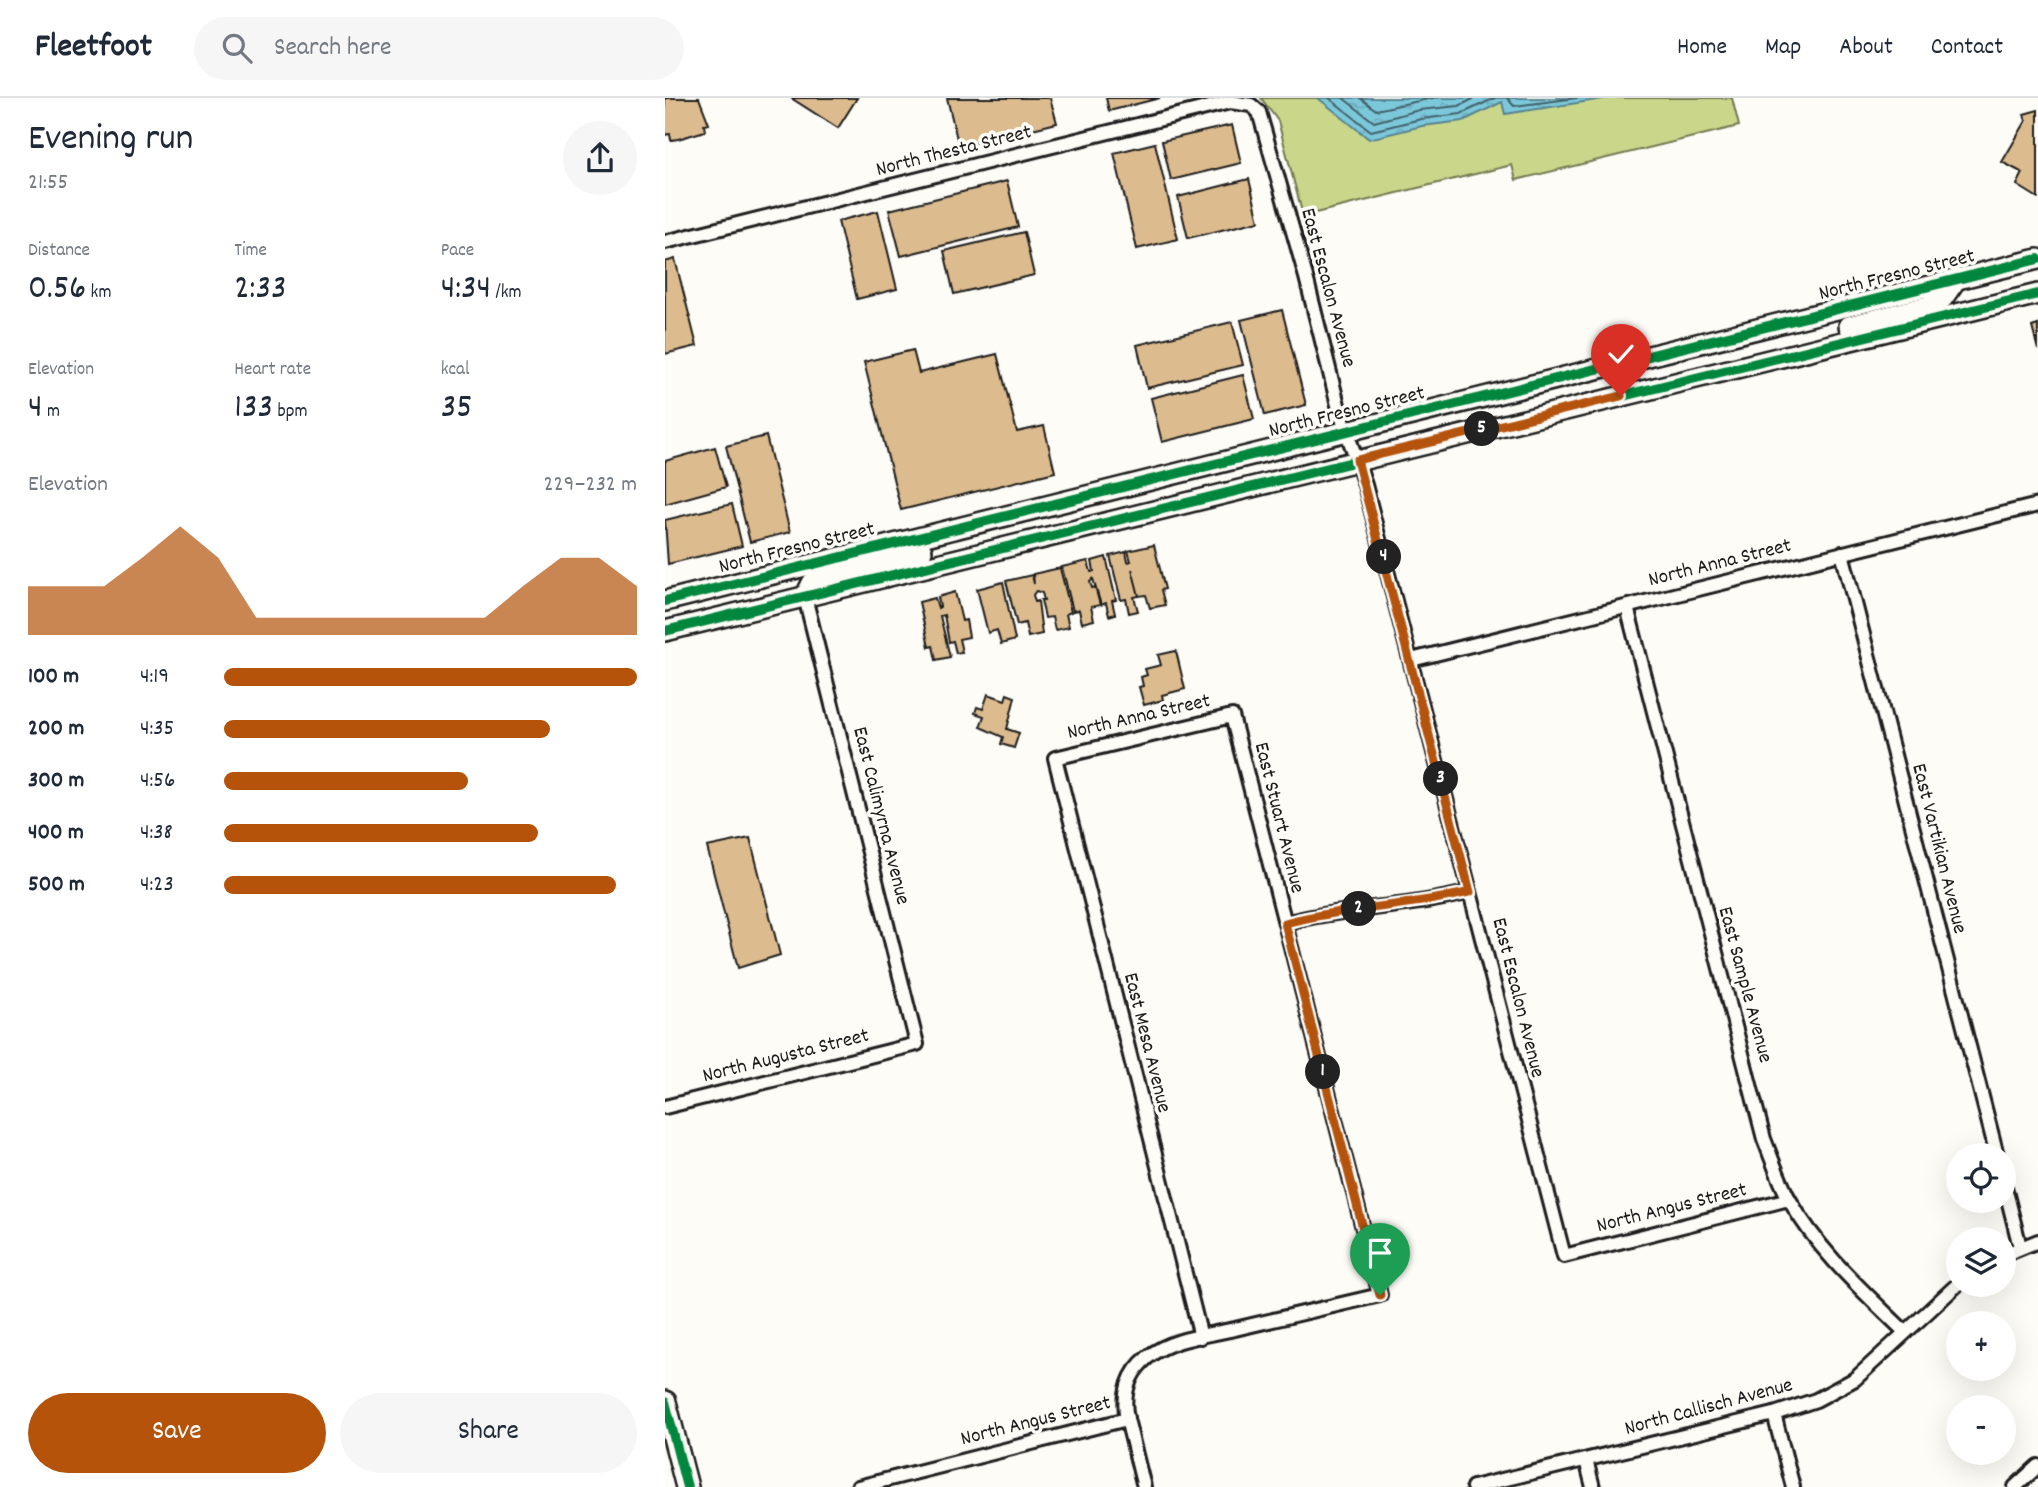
<!DOCTYPE html>
<html lang="en">
<head>
<meta charset="utf-8">
<style>
  :root { --surface:#fff; --page:#f6f6f7; --text:#1f2937; --muted:#747a83; --line:#e0e1e3; --accent:#b45309 }
  body { margin:0; font-family:Dekko,sans-serif; background:var(--page); color:var(--text); height:100vh; display:flex; flex-direction:column; font-size:26px; white-space:nowrap }
  * { box-sizing:border-box; margin:0 }
  p { font-size:23px; color:var(--muted) }
  .icon { flex:none; width:38px; height:38px; fill:none; stroke:currentColor; stroke-width:2; stroke-linecap:round; stroke-linejoin:round }
  .map { position:relative; flex:1; overflow:hidden }
  .side { display:flex; flex-direction:column; background:var(--surface); width:665px }
  .side>* { flex:none }
  .fabs { position:absolute; left:1281px; top:1045px; display:grid; gap:14px }
  .fabs a { display:grid; place-items:center; width:70px; height:70px; border-radius:50%; background:var(--surface); box-shadow:0 7px 28px #0002; font-size:35px }
  .pin { position:absolute; display:grid; place-items:center; width:60px; height:60px; color:#fff; margin:-72px -30px; border-radius:50% 50% 50% 0; rotate:-45deg; box-shadow:0 0 7px #0007 }
  .pin .icon { rotate:45deg }
  .km { position:absolute; width:35px; height:35px; margin:-18px; border-radius:50%; background:#222; color:#fff; font-size:19px; line-height:35px; text-align:center }
  .round { display:grid; place-items:center; flex:none; width:74px; height:74px; border-radius:37px; background:var(--page) }
  .headline { display:flex; align-items:center; justify-content:space-between; height:119px; padding:0 28px }
  h1 { font-size:38px; font-weight:600; line-height:52px }
  .metrics { display:grid; grid-template-columns:repeat(3,1fr); gap:10px; height:119px; padding:7px 28px }
  .metrics div { display:grid; align-content:center }
  .metrics b { font-size:35px; font-weight:600 }
  .metrics small { font-size:19px; font-weight:400 }
  .metrics p { font-size:19px }
  .chart { height:196px; padding:14px 28px }
  .chart p { display:flex; justify-content:space-between }
  .chart svg { width:100%; height:126px; margin-top:7px; fill:var(--accent); opacity:.7 }
  .primary-button { display:flex; gap:14px; margin-top:auto; padding:14px 28px }
  .primary-button a { flex:1; height:80px; border-radius:42px; background:var(--accent); color:#fff; font-size:28px; font-weight:600; line-height:80px; text-align:center }
  .primary-button a+a { background:var(--page); color:var(--text) }
  ul { padding:0 28px; list-style:none; font-size:23px }
  li { display:grid; grid-template-columns:112px 84px 1fr; align-items:center; height:52px }
  li i { height:18px; border-radius:9px; background:var(--accent) }
  header { display:flex; align-items:center; gap:42px; box-sizing:border-box; height:98px; padding:0 35px; background:var(--surface); border-bottom:2px solid var(--line) }
  header strong { font-size:33px }
  nav { display:flex; gap:38px; margin-inline-start:auto; font-size:24px }
  .search { width:490px; height:63px; background:var(--page); display:flex; align-items:center; gap:18px; box-sizing:border-box; padding:0 24px; border-radius:38px; color:var(--muted); font-size:26px }
  main { display:flex; flex:1; min-height:0 }
  .map>svg:first-child { display:block }
  .green { fill:#cad689; stroke:#737952; stroke-width:2 }
  .water { fill:url(#water-ripples); stroke:#56838f; stroke-width:2 }
  .lines { fill:none; stroke-linecap:round; stroke-linejoin:round }
  .shore { stroke:#426168; stroke-width:2 }
  .building { fill:#dcbb8e; stroke:#1c1c1c; stroke-width:2 }
  .minor-casing { stroke:#1c1c1c; stroke-width:18 }
  .secondary-casing { stroke:#1c1c1c; stroke-width:24 }
  .primary-casing { stroke:#1c1c1c; stroke-width:26 }
  .minor { stroke:#fdfcf7; stroke-width:12 }
  .secondary { stroke:#fdfcf7; stroke-width:19 }
  .primary { stroke:#fdfcf7; stroke-width:21 }
  .cycleway-casing { stroke:#fdfcf7; stroke-width:15 }
  .cycleway { stroke:#00873e; stroke-width:10 }
  .route-casing { stroke:#fff; stroke-width:14 }
  .route { stroke:#b45309; stroke-width:9 }
  .labels { text-anchor:middle; dominant-baseline:central; stroke-width:7; stroke-linejoin:round; paint-order:stroke }
  .street-label { font-size:21px; fill:#1c1c1c; stroke:#fdfcf7 }
</style>
</head>
<body>
<header>
<strong>Fleetfoot</strong>
<div class="search"><svg class="icon" aria-label="search" viewBox="0 0 24 24"><circle cx="10" cy="10" r="6"/><path d="M15 15l6 6"/></svg>Search here</div>
<nav><a>Home</a><a>Map</a><a>About</a><a>Contact</a></nav>
</header>
<main>
<section class="side">
<div class="headline"><div><h1>Evening run</h1><p>21:55</p></div><a class="round"><svg class="icon" aria-label="share" viewBox="0 0 24 24"><path d="M12 15V3M7 8l5-5 5 5M5 13v7h14v-7"/></svg></a></div>
<div class="metrics">
<div><p>Distance</p><b>0.56<small> km</small></b></div>
<div><p>Time</p><b>2:33</b></div>
<div><p>Pace</p><b>4:34<small> /km</small></b></div>
</div>
<div class="metrics">
<div><p>Elevation</p><b>4<small> m</small></b></div>
<div><p>Heart rate</p><b>133<small> bpm</small></b></div>
<div><p>kcal</p><b>35</b></div>
</div>
<div class="chart"><p><span>Elevation</span>229–232 m</p>
<svg viewBox="0 0 160 44" preserveAspectRatio="none"><path d="M0 44V27L10 27L20 27L30 17L40 6L50 17L60 38L70 38L80 38L90 38L100 38L110 38L120 38L130 27L140 17L150 17L160 27V44z"/></svg>
</div>
<ul>
<li><b>100 m</b>4:19<i style="width:100%"></i></li>
<li><b>200 m</b>4:35<i style="width:79%"></i></li>
<li><b>300 m</b>4:56<i style="width:59%"></i></li>
<li><b>400 m</b>4:38<i style="width:76%"></i></li>
<li><b>500 m</b>4:23<i style="width:95%"></i></li>
</ul>
<div class="primary-button"><a>Save</a><a>Share</a></div>
</section>
<div class="map">
<svg width="1373" height="1389" viewBox="0 0 1373 1389">
  <defs>
    <pattern id="water-ripples" width="26" height="14" patternUnits="userSpaceOnUse" patternTransform="scale(1.75)"><rect width="26" height="14" fill="#7cc8db"/><path d="M2 4q2-2 4 0t4 0M15 11q2-2 4 0t4 0" fill="none" stroke="#6babbb"/></pattern>
  </defs>
  <rect width="100%" height="100%" fill="#fdfcf7"/>
  <filter id="ink" filterUnits="userSpaceOnUse"><feTurbulence type="fractalNoise" baseFrequency=".0143" numOctaves="2"/><feDisplacementMap in="SourceGraphic" scale="14" xChannelSelector="R" yChannelSelector="G"/><feConvolveMatrix kernelMatrix="1 2 1 2 8 2 1 2 1" color-interpolation-filters="sRGB"/></filter>
  <g filter="url(#ink)">
    <polygon class="green" points="596,0 1067,0 1074,28 851,82 847,67 638,118 613,23"/>
    <polygon class="water" points="653,0 945,0 840,16 837,4 798,23 757,28 704,41"/>
    <g class="lines">
      <g class="shore">
        <polyline points="664,0 706,33 756,21 796,16 830,0"/>
        <polyline points="678,0 709,24 754,12 794,8 810,0"/>
        <polyline points="695,0 711,12 768,0"/>
        <polyline points="842,0 849,8 912,0"/>
      </g>
    </g>
    <g class="building">
      <polygon points="0,0 34,0 44,26 39,27 40,33 13,41 6,42 5,36 0,37"/>
      <polygon points="126,0 192,0 173,30"/>
      <polygon points="282,0 385,0 392,25 294,49"/>
      <polygon points="441,0 495,0 444,13"/>
      <polygon points="1373,12 1373,100 1352,87 1358,75 1337,64 1361,23 1359,16"/>
      <polygon points="567,27 576,65 506,82 497,43"/>
      <polygon points="490,45 513,141 472,151 449,55"/>
      <polygon points="584,81 594,123 523,140 513,99"/>
      <polygon points="342,83 353,129 236,158 224,112"/>
      <polygon points="213,113 232,191 192,201 173,123"/>
      <polygon points="359,134 369,177 289,196 279,153"/>
      <polygon points="10,161 32,248 0,256 0,164"/>
      <polygon points="617,212 641,307 600,317 576,222"/>
      <polygon points="567,224 578,267 482,290 472,247"/>
      <polygon points="1373,227 1373,252 1367,229"/>
      <polygon points="248,252 254,275 332,256 352,334 379,328 390,374 236,412 199,264"/>
      <polygon points="578,277 589,321 497,344 486,300"/>
      <polygon points="101,338 125,434 85,444 61,348"/>
      <polygon points="50,349 61,389 0,406 0,363"/>
      <polygon points="67,406 77,448 3,466 0,422"/>
      <polygon points="489,447 500,491 496,492 500,507 485,510 481,497 474,498 467,471 474,498 469,499 473,513 464,515 461,501 456,502 445,458 461,454 463,464 466,463 463,453"/>
      <polygon points="441,459 451,502 447,503 450,516 444,518 441,505 436,507 428,481 425,484 427,490 430,489 435,507 426,509 429,522 417,525 414,512 408,513 397,469 423,463 426,474 429,473 427,463"/>
      <polygon points="395,470 406,514 401,516 404,529 390,532 387,519 380,520 376,502 379,502 377,495 371,493 368,497 370,504 373,503 377,536 363,539 360,525 352,527 341,483 367,477 369,486 368,476"/>
      <polygon points="338,484 350,542 336,546 332,532 323,535 312,491"/>
      <polygon points="290,494 297,523 301,522 304,539 294,541 297,554 291,555 288,543 284,544 279,517 275,518 285,559 271,562 268,548 264,549 254,504 270,500 273,510 275,509 273,499"/>
      <polygon points="511,553 520,591 497,597 498,602 479,607 474,589 478,588 476,579 482,577 480,571 496,567 493,557"/>
      <polygon points="323,596 340,602 342,596 350,599 342,631 354,635 349,650 336,646 338,639 315,629 319,618 310,615 312,609 318,611"/>
      <polygon points="85,740 115,857 73,870 42,749"/>
    </g>
    <g class="lines">
      <g class="minor-casing">
        <g id="minor">
          <polyline points="0,144 565,4 586,7 594,14 641,179 674,311 700,387 899,1158 1124,1101"/>
          <polyline points="1177,455 1332,1057"/>
          <path d="M962 509 1099 1041C1107 1061 1114 1082 1124 1101 1153 1153 1198 1193 1240 1234"/>
          <polyline points="746,562 1373,407"/>
          <path d="M620 825C681 809 744 810 805 794"/>
          <polyline points="0,1009 252,946 140,499"/>
          <polyline points="1339,1085 1355,1149"/>
          <polyline points="1339,1157 1373,1143"/>
          <polyline points="1109,1316 1128,1389"/>
          <polyline points="462,1321 479,1389"/>
          <polyline points="921,1362 928,1389"/>
          <path d="M193 1389 462 1321C457 1297 463 1275 483 1259 506 1240 545 1237 574 1230 621 1219 668 1208 715 1197L567 618 390 660 536 1239"/>
          <polyline points="808,1389 1109,1316 1151,1302 1190,1281 1293,1186"/>
          <polyline points="1350,1389 1373,1368"/>
        </g>
      </g>
      <g class="secondary-casing">
        <g id="secondary">
          <polyline points="1184,228 1263,208 1278,200 1290,183"/>
          <polyline points="140,499 147,485 158,480 257,453"/>
          <polyline points="0,503 1373,161"/>
          <polyline points="0,533 1373,196"/>
        </g>
      </g>
      <g class="primary-casing">
        <polyline id="primary" points="0,1304 22,1389"/>
      </g>
      <use href="#minor" class="minor"/>
      <use href="#secondary" class="secondary"/>
      <use href="#primary" class="primary"/>
      <g class="cycleway-casing">
        <g id="cycleway">
          <polyline points="0,503 1373,161"/>
          <polyline points="0,533 1373,196"/>
          <polyline points="0,1304 22,1389"/>
        </g>
      </g>
      <use href="#cycleway" class="cycleway"/>
    </g>
  </g>
  <g class="lines" filter="url(#ink)">
    <g class="route-casing">
      <path id="route" d="M715 1197 620 825C681 809 744 809 805 794L692 362 956 298"/>
    </g>
    <use href="#route" class="route"/>
  </g>
  <g class="labels">
    <g class="street-label">
      <text transform="translate(289 54) rotate(-14)">North Thesta Street</text>
      <text transform="translate(1232 178) rotate(-14)">North Fresno Street</text>
      <text transform="translate(662 190) rotate(75)">East Escalon Avenue</text>
      <text transform="translate(682 315) rotate(-14)">North Fresno Street</text>
      <text transform="translate(132 451) rotate(-14)">North Fresno Street</text>
      <text transform="translate(1055 466) rotate(-14)">North Anna Street</text>
      <text transform="translate(474 620) rotate(-13)">North Anna Street</text>
      <text transform="translate(215 718) rotate(76)">East Calimyrna Avenue</text>
      <text transform="translate(613 720) rotate(76)">East Stuart Avenue</text>
      <text transform="translate(1273 751) rotate(76)">East Vartikian Avenue</text>
      <text transform="translate(1079 887) rotate(75)">East Sample Avenue</text>
      <text transform="translate(852 900) rotate(76)">East Escalon Avenue</text>
      <text transform="translate(481 945) rotate(76)">East Mesa Avenue</text>
      <text transform="translate(121 959) rotate(-14)">North Augusta Street</text>
      <text transform="translate(1007 1111) rotate(-14)">North Angus Street</text>
      <text transform="translate(1044 1310) rotate(-15)">North Callisch Avenue</text>
      <text transform="translate(371 1324) rotate(-14)">North Angus Street</text>
    </g>
  </g>
</svg>
<div class="fabs">
<a><svg class="icon" aria-label="locate" viewBox="0 0 24 24"><circle cx="12" cy="12" r="6"/><path d="M12 2v4M12 18v4M2 12h4M18 12h4"/></svg></a>
<a><svg class="icon" aria-label="layers" viewBox="0 0 24 24"><path d="M12 4l9 5-9 5-9-5zM3 14l9 5 9-5"/></svg></a>
<a>+</a>
<a>−</a>
</div>
<div class="pin" style="left:715px;top:1197px;background:#1e9e55"><svg class="icon" aria-label="arrive" viewBox="0 0 24 24"><path d="M6 21V4h12l-3 4 3 4H6"/></svg></div>
<div class="pin" style="left:956px;top:298px;background:#d93025"><svg class="icon" aria-label="check" viewBox="0 0 24 24"><path d="M5 12l5 5 9-10"/></svg></div>
<b class="km" style="left:658px;top:974px">1</b>
<b class="km" style="left:694px;top:811px">2</b>
<b class="km" style="left:776px;top:681px">3</b>
<b class="km" style="left:719px;top:459px">4</b>
<b class="km" style="left:817px;top:331px">5</b>
</div>
</main>
</body>
</html>
